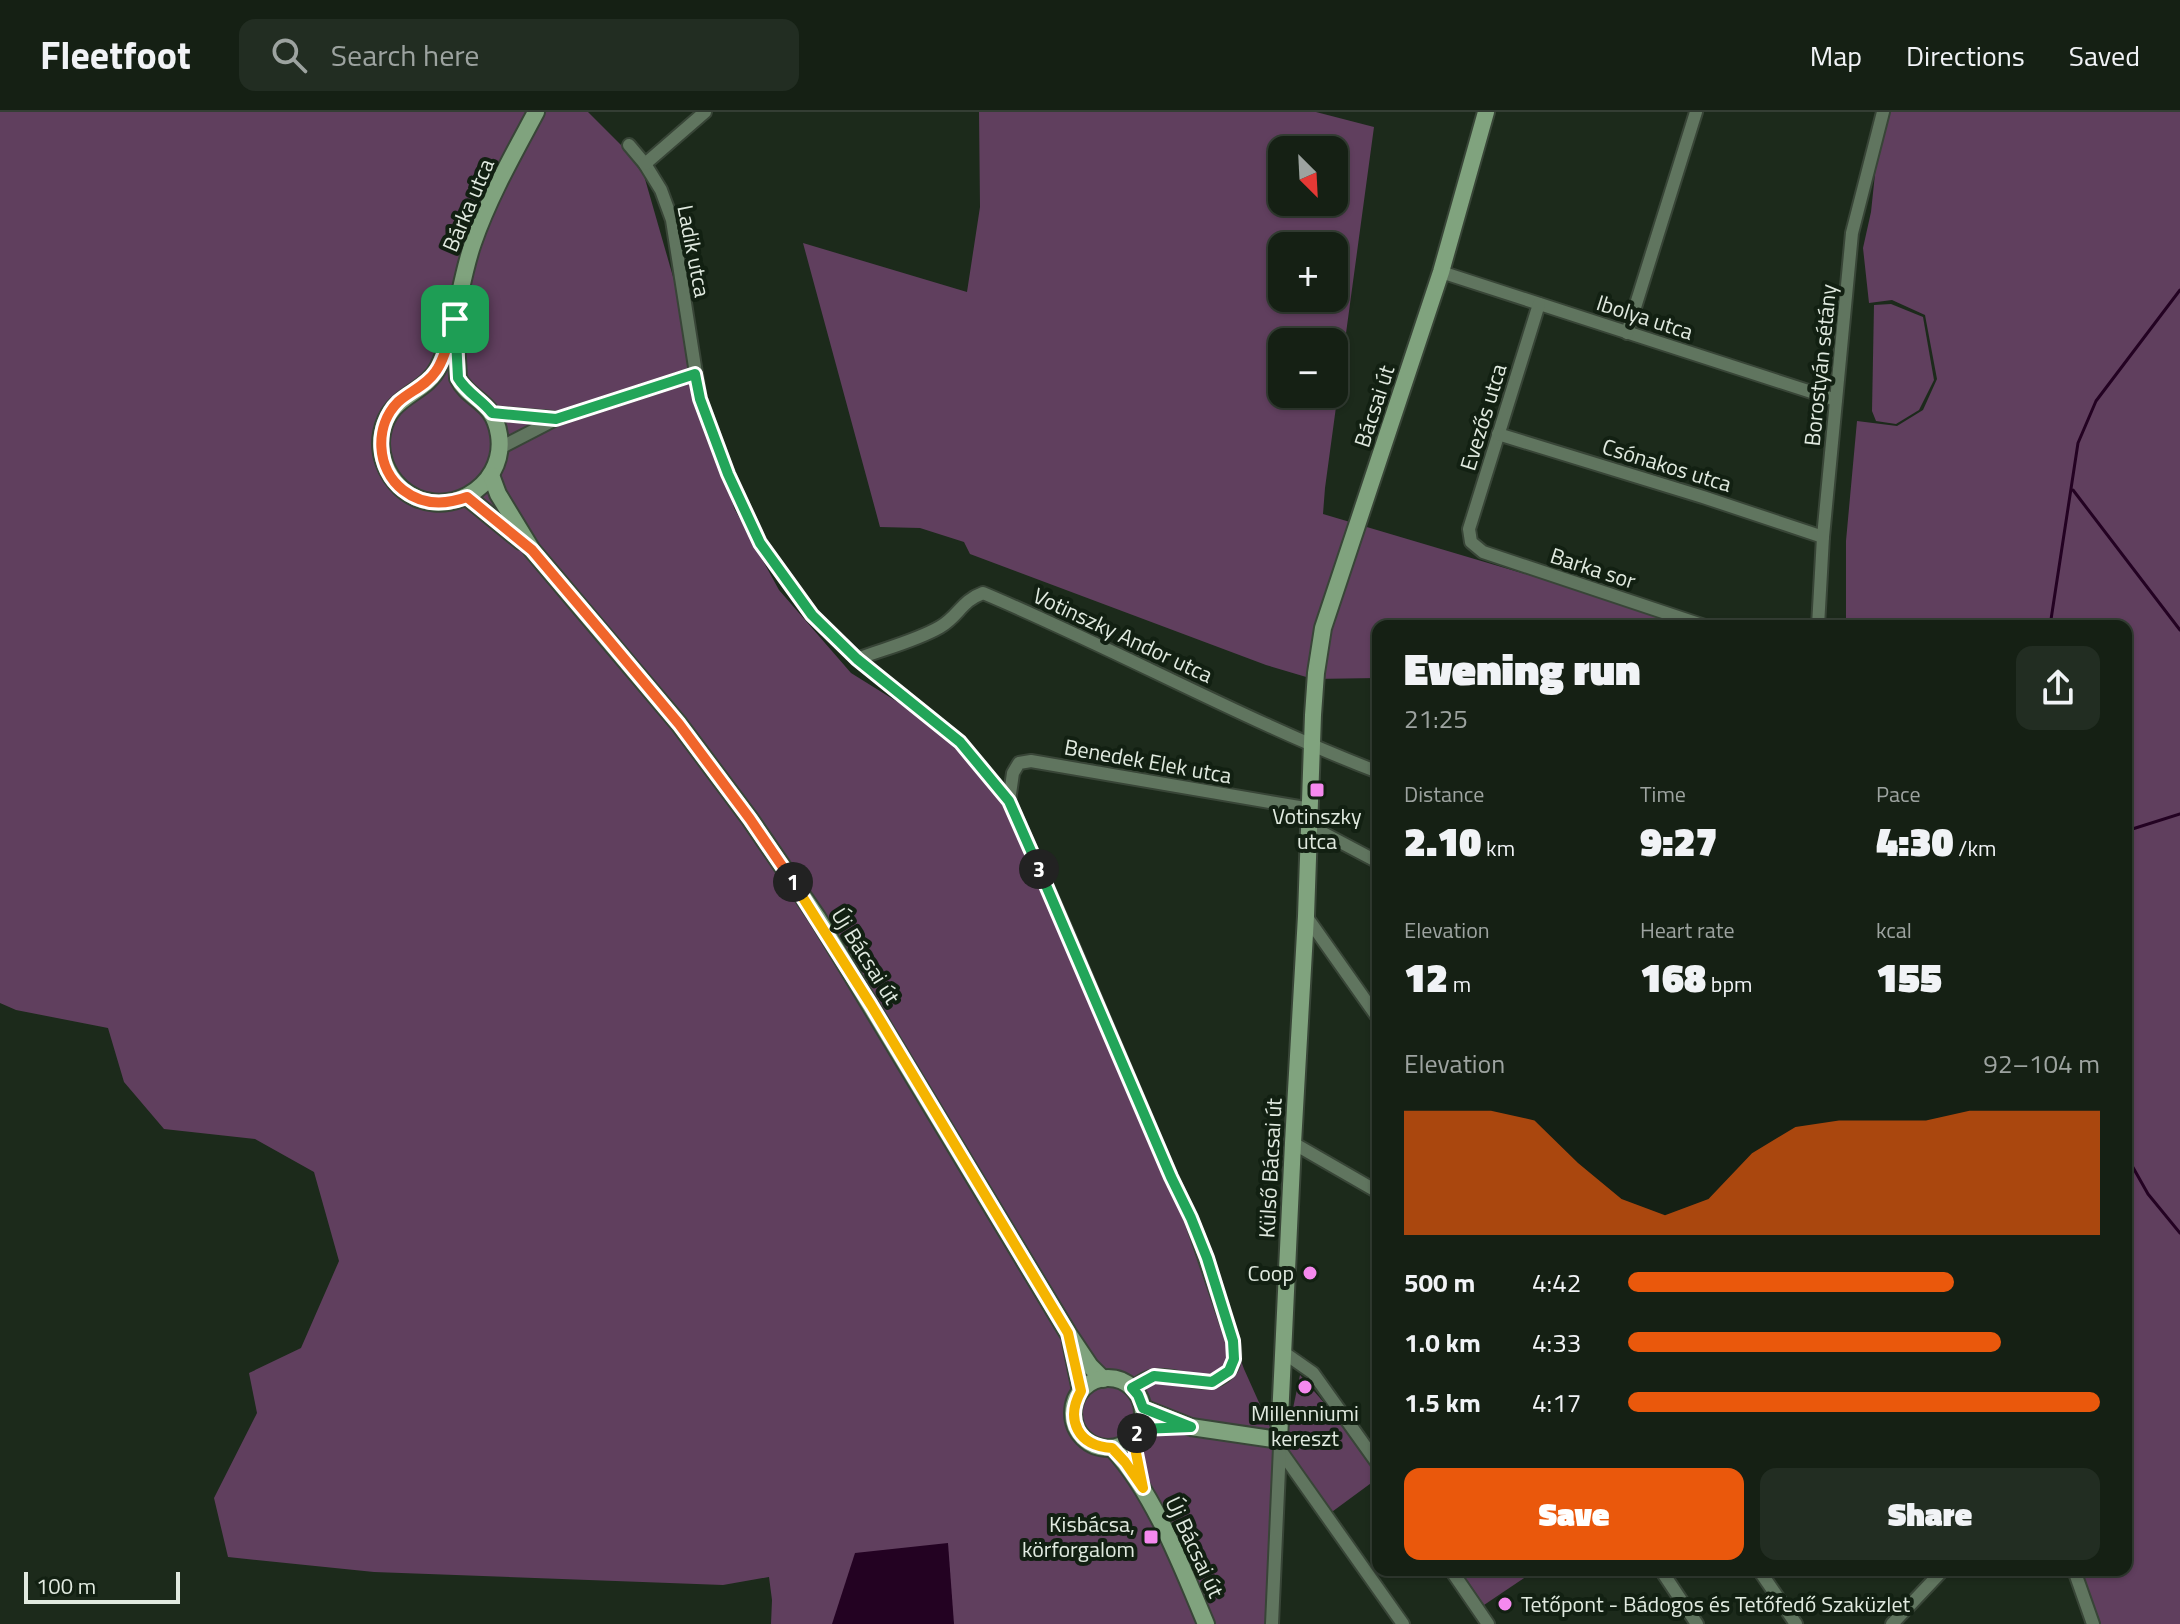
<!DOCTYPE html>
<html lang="en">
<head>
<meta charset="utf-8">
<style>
  :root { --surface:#152014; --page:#222d22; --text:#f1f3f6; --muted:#9da3a0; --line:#343e34; --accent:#ea580c }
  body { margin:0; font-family:"Titillium Web",sans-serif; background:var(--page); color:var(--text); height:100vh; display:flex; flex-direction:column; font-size:30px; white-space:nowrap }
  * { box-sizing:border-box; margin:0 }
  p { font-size:26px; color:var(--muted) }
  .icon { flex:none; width:44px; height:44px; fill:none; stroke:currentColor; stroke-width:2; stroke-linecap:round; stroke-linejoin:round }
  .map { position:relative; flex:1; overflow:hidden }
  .sheet { position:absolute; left:1372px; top:508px; width:760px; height:956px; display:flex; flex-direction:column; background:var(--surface); border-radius:16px; box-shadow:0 2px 6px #0004,0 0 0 2px var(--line) }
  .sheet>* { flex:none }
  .needle { width:52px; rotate:156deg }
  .fabs { position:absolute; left:1268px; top:24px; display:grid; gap:16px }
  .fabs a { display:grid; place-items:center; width:80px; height:80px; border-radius:16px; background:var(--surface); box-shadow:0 2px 6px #0004,0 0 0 2px var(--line); font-size:40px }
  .scale { position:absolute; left:24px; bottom:20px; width:156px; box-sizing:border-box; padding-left:8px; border:4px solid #e1eae0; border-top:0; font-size:22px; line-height:28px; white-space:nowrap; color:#e1eae0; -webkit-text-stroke:6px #122012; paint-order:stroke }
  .pin { position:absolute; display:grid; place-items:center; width:68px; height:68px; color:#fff; margin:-34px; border-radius:16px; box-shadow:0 4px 12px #0006 }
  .km { position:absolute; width:40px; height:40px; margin:-20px; border-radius:50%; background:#222; color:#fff; font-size:22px; line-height:40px; text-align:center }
  .round { display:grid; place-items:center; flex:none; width:84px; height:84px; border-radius:16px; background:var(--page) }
  .head { display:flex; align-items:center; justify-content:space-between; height:136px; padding:0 32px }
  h1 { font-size:44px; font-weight:800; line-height:60px }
  .stats { display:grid; grid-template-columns:repeat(3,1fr); gap:12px; height:136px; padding:8px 32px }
  .stats div { display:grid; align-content:center }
  .stats b { font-size:40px; font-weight:800 }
  .stats small { font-size:22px; font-weight:400 }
  .stats p { font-size:22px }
  .chart { height:224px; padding:16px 32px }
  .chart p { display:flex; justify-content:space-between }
  .chart svg { width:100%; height:144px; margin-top:8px; fill:var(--accent); opacity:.7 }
  .action { display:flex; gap:16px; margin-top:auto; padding:16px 32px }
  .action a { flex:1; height:92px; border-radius:16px; background:var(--accent); color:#fff; font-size:32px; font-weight:800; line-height:92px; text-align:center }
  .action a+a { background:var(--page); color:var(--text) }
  ul { padding:0 32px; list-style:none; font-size:26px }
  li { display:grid; grid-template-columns:128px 96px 1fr; align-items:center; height:60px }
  li i { height:20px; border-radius:10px; background:var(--accent) }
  header { display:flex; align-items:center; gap:48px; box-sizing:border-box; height:112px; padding:0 40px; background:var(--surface); border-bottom:2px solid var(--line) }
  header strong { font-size:38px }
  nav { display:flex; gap:44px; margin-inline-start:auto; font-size:28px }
  .search { width:560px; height:72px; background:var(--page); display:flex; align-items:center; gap:20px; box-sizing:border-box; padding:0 28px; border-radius:16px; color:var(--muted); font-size:30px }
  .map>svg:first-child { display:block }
  .green { fill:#603f5e; fill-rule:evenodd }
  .water { fill:#230222 }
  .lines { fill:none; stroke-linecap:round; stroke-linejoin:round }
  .stream { stroke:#230222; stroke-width:3 }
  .street-casing { stroke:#384537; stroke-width:16 }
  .secondary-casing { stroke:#384537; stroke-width:20 }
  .street { stroke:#60755f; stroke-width:12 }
  .secondary { stroke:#80a37e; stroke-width:16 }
  .split-1-casing { stroke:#fff; stroke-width:16 }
  .split-2-casing { stroke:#fff; stroke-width:16 }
  .split-3-casing { stroke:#fff; stroke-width:16 }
  .split-4-casing { stroke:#fff; stroke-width:16 }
  .split-1 { stroke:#f0652b; stroke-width:10 }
  .split-2 { stroke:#f5b400; stroke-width:10 }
  .split-3 { stroke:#22a559; stroke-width:10 }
  .split-4 { stroke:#22a559; stroke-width:10 }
  .poi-dot { fill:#f589ee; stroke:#122012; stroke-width:3 }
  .labels { text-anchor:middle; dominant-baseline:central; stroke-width:8; stroke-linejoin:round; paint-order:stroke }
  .street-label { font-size:22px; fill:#e1eae0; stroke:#122012 }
  .poi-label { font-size:22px; fill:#e1eae0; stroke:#122012 }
</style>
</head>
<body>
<header>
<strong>Fleetfoot</strong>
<div class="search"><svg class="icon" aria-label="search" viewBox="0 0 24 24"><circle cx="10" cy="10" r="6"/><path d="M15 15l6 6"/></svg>Search here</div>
<nav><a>Map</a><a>Directions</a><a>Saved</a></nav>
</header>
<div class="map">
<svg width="2180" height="1512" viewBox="0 0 2180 1512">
  <rect width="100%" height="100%" fill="#1c2a1b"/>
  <g class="green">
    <polygon points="0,0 588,0 641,53 694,238 734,396 779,478 851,561 941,617 1008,688 1050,763 1148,993 1244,1257 1283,1344 1300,1263 1378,1353 1378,1366 1325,1405 1285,1349 1274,1512 771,1512 772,1488 769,1465 723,1473 374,1460 228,1445 214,1386 257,1301 249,1261 301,1236 339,1149 314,1060 255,1027 164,1017 124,970 108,916 16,898 0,891"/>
    <path d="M979 0H1316L1374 15 1325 376 1323 402 1701 514H1378V566L1313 567 1266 553 970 442 964 430 920 416 880 415 803 131 967 180 980 95ZM1282 38H1334V90H1282ZM1282 134H1334V186H1282ZM1282 230H1334V282H1282Z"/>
    <polygon points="1888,0 2180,0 2180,1512 2101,1512 2081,1458 2126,1458 2126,514 1846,514 1846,429 1857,309 1897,314 1923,298 1937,267 1925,203 1892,188 1869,191 1863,136 1871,100 1877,43"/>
    <polygon points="1891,192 1923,205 1934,268 1919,298 1896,312 1876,309 1872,299 1874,193"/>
    <polygon points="1460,1458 1536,1458 1484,1493"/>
  </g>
  <polygon class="water" points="948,1431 954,1512 832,1512 855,1441"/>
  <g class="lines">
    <g class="stream">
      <polyline points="2073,378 2180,518"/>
      <polyline points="2050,514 2078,331 2096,289 2180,178"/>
      <polyline points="2126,719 2180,702"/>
      <polyline points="2126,1043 2148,1082 2180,1121"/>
    </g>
    <g class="street-casing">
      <g id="street">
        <path d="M629 33 645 52 661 78 672 108 700 287 728 362 760 431 812 503 857 547 960 630 1009 689 1067 820 1171 1065 1191 1106 1233 1229C1235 1239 1236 1251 1229 1259 1210 1282 1179 1261 1155 1264 1146 1265 1139 1271 1132 1276"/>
        <polyline points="645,52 705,0"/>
        <polyline points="1441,160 1836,288"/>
        <polyline points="1539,192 1469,417 1471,430 1483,440 1705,514"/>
        <polyline points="1627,221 1696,0"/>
        <polyline points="492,301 553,306"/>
        <polyline points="1498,322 1703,385 1823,425"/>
        <polyline points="500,336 556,307 695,262"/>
        <polyline points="1818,514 1823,425 1852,121 1883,0"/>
        <path d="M857 547C883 537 916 529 940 515 959 504 961 489 983 481 1116 537 1243 608 1378 660"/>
        <polyline points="1009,689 1013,661 1019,651 1031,649 1311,697"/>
        <polyline points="1310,714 1378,750"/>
        <polyline points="1306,804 1378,906"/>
        <polyline points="1293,1031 1378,1080"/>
        <polyline points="1283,1240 1313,1261 1378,1352"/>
        <polyline points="1280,1338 1403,1512"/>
        <polyline points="1451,1458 1488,1512"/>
        <polyline points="1661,1458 1697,1512"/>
        <polyline points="1759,1458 1796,1512"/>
        <polyline points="2074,1458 2093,1512"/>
        <polyline points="1272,1512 1280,1335"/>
        <polyline points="1892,1512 1943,1458"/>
      </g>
    </g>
    <g class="secondary-casing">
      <g id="secondary">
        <path d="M455 207 458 266C469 289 494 288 499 323 507 377 441 412 401 376 386 362 378 341 382 321 389 282 426 283 439 254 457 215 459 171 473 131 489 85 513 43 536 0"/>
        <polyline points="491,363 498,382 532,438 679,612 750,707 817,805 1068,1221 1090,1254 1103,1267"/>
        <polyline points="467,385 521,429"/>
        <polyline points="1071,1230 1081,1279"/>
        <circle cx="1108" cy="1301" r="35"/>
        <polyline points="1143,1296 1191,1315 1279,1328 1293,1031 1306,804 1313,603 1316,561 1323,516 1441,160 1486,0"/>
        <path d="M1112 1336C1154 1381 1182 1455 1206 1512"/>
      </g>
    </g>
    <use href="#street" class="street"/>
    <use href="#secondary" class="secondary"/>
  </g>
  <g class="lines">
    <g class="split-1-casing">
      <path id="split-1" d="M455 207C449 224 446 245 436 259 426 274 410 279 398 290 374 314 376 357 403 378 422 393 445 393 467 385L532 438 606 525 679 612 750 707 793 770"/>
    </g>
    <g class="split-2-casing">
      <path id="split-2" d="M793 770 871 893 1068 1221 1081 1279C1065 1308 1078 1334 1112 1336L1125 1350 1143 1376 1133 1326 1137 1321"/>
    </g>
    <g class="split-3-casing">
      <polyline id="split-3" points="1039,757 1171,1065 1191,1106 1207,1146 1233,1229 1234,1247 1229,1259 1212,1270 1154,1264 1132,1276 1138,1283 1143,1296 1191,1315 1140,1317 1137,1321"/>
    </g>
    <g class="split-4-casing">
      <path id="split-4" d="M455 207 458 266C466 280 482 288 492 301L556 307 695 262 700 287 728 362 760 431 812 503 857 547 960 630 1009 689 1039 757"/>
    </g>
    <use href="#split-1" class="split-1"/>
    <use href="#split-2" class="split-2"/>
    <use href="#split-3" class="split-3"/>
    <use href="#split-4" class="split-4"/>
  </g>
  <g class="poi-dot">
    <rect x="1309" y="670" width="16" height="16" rx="4"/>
    <circle cx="1310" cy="1161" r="8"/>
    <circle cx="1305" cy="1275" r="8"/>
    <rect x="1143" y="1417" width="16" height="16" rx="4"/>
    <circle cx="1505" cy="1492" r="8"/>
  </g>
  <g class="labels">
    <g class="street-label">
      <text transform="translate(468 93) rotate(-67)">Bárka utca</text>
      <text transform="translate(694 139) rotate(79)">Ladik utca</text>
      <text transform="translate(1645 205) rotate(18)">Ibolya utca</text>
      <text transform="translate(1820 253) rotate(-84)">Borostyán sétány</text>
      <text transform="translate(1374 294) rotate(-72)">Bácsai út</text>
      <text transform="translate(1483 305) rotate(-73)">Evezős utca</text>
      <text transform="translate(1667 353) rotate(17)">Csónakos utca</text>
      <text transform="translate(1593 456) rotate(18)">Barka sor</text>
      <text transform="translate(1123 523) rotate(25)">Votinszky Andor utca</text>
      <text transform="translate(1148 649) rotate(10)">Benedek Elek utca</text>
      <text transform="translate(866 844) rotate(58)">Új Bácsai út</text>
      <text transform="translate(1270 1056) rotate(-87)">Külső Bácsai út</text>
      <text transform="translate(1195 1435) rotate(65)">Új Bácsai út</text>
    </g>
    <g class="poi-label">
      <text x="1317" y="704">Votinszky<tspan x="1317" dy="25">utca</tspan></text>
      <text x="1294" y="1161" text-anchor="end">Coop</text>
      <text x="1305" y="1301">Millenniumi<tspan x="1305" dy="25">kereszt</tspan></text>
      <text x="1135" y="1412" text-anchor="end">Kisbácsa,<tspan x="1135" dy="25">körforgalom</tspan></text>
      <text x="1521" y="1492" text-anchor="start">Tetőpont - Bádogos és Tetőfedő Szaküzlet</text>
    </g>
  </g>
</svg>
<div class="fabs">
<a><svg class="needle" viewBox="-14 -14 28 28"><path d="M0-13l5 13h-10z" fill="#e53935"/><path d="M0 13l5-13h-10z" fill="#9da3a0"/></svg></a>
<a>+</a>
<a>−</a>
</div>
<div class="scale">100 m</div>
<div class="pin" style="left:455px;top:207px;background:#1e9e55"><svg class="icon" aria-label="arrive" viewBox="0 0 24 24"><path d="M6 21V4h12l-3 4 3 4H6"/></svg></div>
<b class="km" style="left:793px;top:770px">1</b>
<b class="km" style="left:1137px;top:1321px">2</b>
<b class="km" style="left:1039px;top:757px">3</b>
<section class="sheet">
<div class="head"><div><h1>Evening run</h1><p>21:25</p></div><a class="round"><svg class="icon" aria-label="share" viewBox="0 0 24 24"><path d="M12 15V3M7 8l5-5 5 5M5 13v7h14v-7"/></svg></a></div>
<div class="stats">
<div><p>Distance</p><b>2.10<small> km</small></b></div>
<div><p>Time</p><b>9:27</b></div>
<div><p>Pace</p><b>4:30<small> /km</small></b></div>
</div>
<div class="stats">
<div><p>Elevation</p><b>12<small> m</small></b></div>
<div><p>Heart rate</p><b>168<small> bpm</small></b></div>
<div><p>kcal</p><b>155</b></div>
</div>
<div class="chart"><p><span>Elevation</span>92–104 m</p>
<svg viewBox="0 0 160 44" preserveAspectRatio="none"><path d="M0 44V6L10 6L20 6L30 9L40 22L50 33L60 38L70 33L80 19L90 11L100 9L110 9L120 9L130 6L140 6L150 6L160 6V44z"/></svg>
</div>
<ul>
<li><b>500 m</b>4:42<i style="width:69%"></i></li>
<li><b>1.0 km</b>4:33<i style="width:79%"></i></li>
<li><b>1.5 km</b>4:17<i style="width:100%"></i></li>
</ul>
<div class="action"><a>Save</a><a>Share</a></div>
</section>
</div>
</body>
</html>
